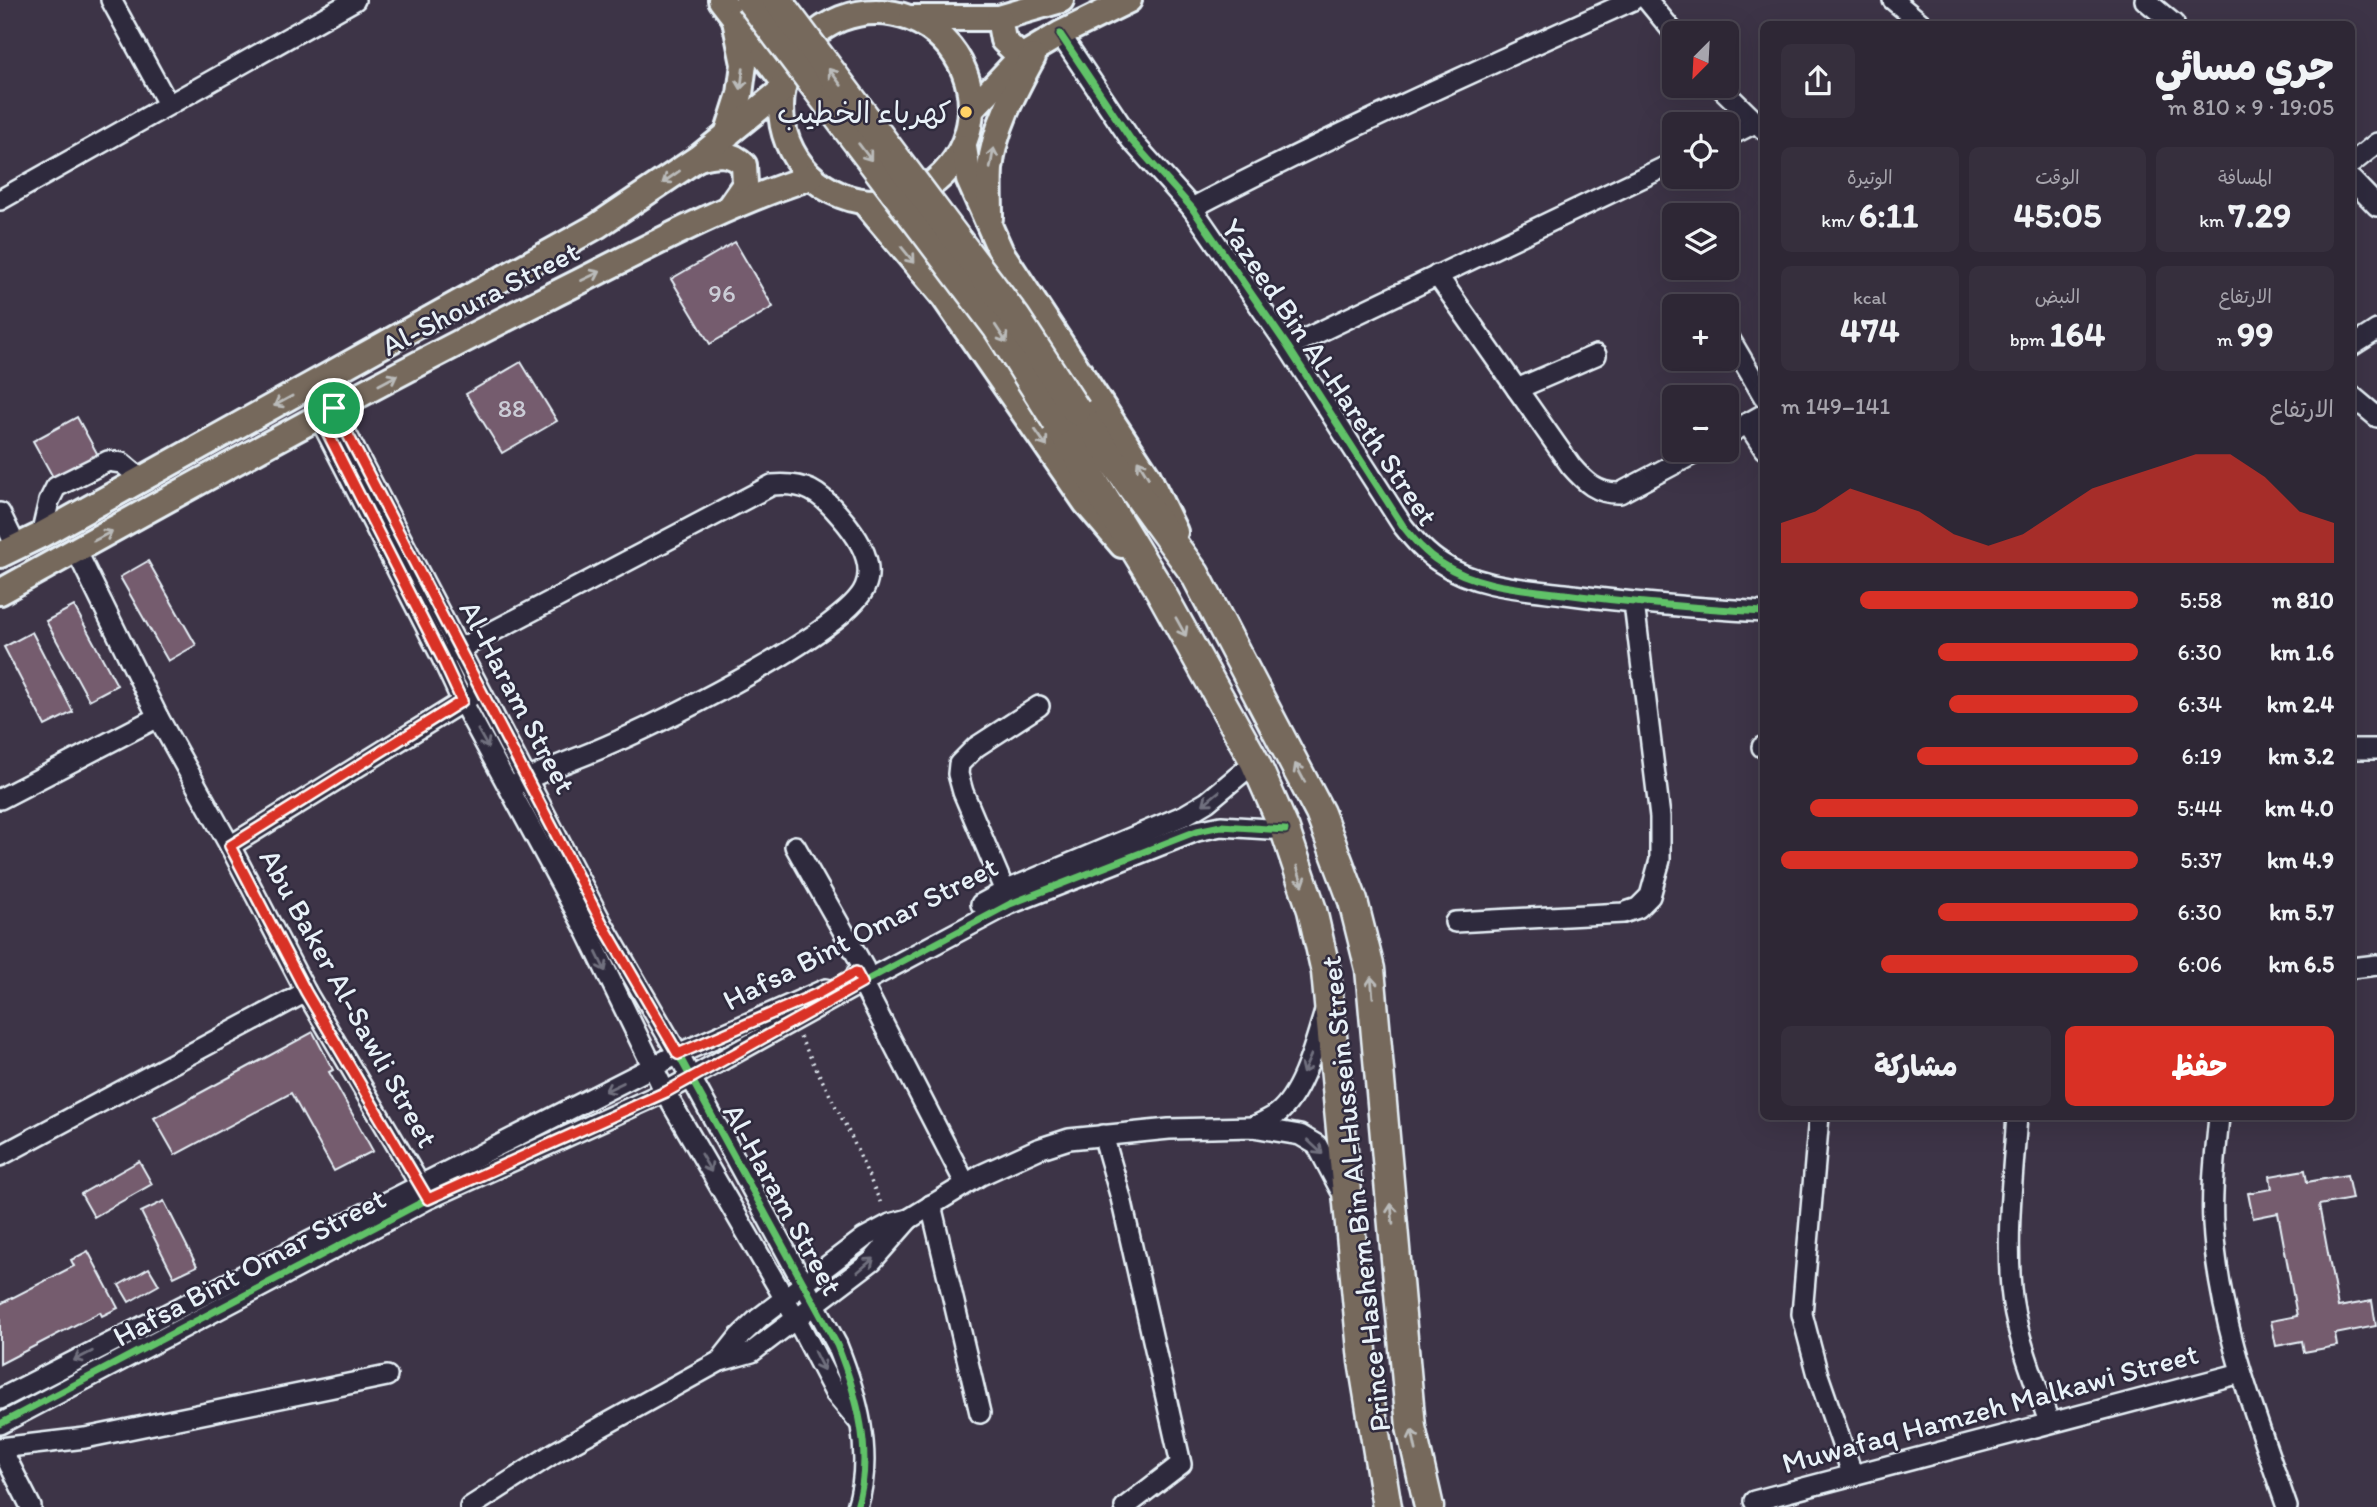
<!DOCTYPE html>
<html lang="ar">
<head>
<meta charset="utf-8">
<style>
  :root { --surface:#2e2735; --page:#362f3d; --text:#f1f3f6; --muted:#a7a5ad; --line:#494450; --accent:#d93025 }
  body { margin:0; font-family:Itim,"Playpen Sans Arabic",sans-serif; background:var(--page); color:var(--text); direction:rtl; height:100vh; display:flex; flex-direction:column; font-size:26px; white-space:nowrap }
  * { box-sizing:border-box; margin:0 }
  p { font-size:23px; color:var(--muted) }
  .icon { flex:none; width:38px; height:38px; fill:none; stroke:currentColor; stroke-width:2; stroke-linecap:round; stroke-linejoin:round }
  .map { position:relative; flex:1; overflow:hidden; direction:ltr }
  .drawer { position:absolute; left:1760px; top:21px; width:595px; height:1099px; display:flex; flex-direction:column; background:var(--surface); border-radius:10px; box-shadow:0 7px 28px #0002,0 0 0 2px var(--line); direction:rtl }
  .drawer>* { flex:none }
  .needle { width:46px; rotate:204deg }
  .buttons { position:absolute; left:1662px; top:21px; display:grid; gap:14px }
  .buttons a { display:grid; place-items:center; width:77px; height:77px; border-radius:10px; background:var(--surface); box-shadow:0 7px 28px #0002,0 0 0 2px var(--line); font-size:35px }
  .pin { position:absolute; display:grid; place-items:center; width:60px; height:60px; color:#fff; margin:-30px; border:4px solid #fff; border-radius:50%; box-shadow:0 2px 7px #0007 }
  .round { display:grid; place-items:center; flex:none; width:74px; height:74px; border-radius:10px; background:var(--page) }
  .headline { display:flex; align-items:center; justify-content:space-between; height:119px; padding:0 21px }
  h1 { font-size:38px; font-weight:800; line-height:52px }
  .stats { display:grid; grid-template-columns:repeat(3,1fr); gap:10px; height:119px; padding:7px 21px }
  .stats div { display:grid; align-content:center; border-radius:10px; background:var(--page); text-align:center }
  .stats b { font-size:35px; font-weight:800 }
  .stats small { font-size:19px; font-weight:400 }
  .stats p { font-size:19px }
  .chart { height:196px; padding:14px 21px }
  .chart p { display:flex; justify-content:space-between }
  .chart svg { width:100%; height:126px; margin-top:7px; fill:var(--accent); opacity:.7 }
  .button { display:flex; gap:14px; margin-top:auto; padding:14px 21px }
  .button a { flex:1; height:80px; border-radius:10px; background:var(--accent); color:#fff; font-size:28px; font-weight:800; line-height:80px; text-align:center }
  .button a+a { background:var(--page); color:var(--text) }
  ul { padding:0 21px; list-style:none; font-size:23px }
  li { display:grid; grid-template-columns:112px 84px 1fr; align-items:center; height:52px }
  li i { height:18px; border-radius:9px; background:var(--accent) }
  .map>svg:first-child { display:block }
  .building { fill:#745c6e; stroke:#e8f1f8; stroke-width:2 }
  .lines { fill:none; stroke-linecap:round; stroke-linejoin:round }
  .minor-casing { stroke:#e8f1f8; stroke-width:24 }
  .major-casing { stroke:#e8f1f8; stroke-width:30 }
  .highway-casing { stroke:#e8f1f8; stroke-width:33 }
  .path { stroke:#e8f1f8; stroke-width:3.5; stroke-dasharray:2 5; stroke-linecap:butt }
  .minor { stroke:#2f2a3d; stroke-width:19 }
  .major { stroke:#76695c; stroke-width:24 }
  .highway { stroke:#76695c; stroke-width:28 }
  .highway-bridge-casing { stroke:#e8f1f8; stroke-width:33; stroke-linecap:butt }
  .highway-bridge { stroke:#76695c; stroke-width:28 }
  .cycleway-casing { stroke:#2f2a3d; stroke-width:11 }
  .cycleway { stroke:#61c268; stroke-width:7 }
  .oneway { stroke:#babbba }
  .oneway2 { stroke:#70707e }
  .route-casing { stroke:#fff; stroke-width:14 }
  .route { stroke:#d93025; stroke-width:9 }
  .poi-dot { fill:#ffd166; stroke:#2f2a3d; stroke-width:2.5 }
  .labels { text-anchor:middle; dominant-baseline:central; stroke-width:5; stroke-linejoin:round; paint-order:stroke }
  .number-label { font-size:26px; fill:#cbccd6 }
  .poi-label { font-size:30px; fill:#e8f1f8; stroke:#2f2a3d; text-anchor:end }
  .street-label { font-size:30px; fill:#e8f1f8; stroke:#2f2a3d }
</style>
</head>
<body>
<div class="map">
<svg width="2377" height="1507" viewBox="0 0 2377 1507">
  <rect width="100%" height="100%" fill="#3d3447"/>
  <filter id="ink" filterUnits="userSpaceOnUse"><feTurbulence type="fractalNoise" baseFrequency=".0143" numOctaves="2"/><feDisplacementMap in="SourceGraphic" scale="14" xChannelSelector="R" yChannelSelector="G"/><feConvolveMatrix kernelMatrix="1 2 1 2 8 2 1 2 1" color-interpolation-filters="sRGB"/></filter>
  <g filter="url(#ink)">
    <g class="building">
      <polygon points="735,242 773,307 710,344 671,279"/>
      <polygon points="521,362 557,421 502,453 466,394"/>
      <polygon points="77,417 98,455 54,479 33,441"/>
      <polygon points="148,561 196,645 168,661 120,577"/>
      <polygon points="74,606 117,685 89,700 46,621"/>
      <polygon points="32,632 73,712 45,726 4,647"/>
      <polygon points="313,1032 333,1070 329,1072 373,1151 334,1171 291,1093 175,1155 154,1118"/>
      <polygon points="139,1161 152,1184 94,1217 81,1194"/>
      <polygon points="2305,1170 2307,1182 2347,1175 2352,1199 2319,1205 2338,1307 2372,1301 2376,1326 2335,1334 2337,1346 2304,1352 2302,1341 2276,1346 2271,1321 2297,1316 2278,1213 2253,1218 2248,1193 2272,1189 2270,1176"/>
      <polygon points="164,1201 197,1266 174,1277 141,1212"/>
      <polygon points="88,1251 118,1308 102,1316 100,1312 0,1364 0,1304 74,1266 71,1260"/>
      <polygon points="149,1268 159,1285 129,1302 119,1285"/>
    </g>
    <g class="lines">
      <g class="minor-casing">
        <g id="minor">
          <polyline points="111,0 168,104"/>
          <polyline points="1647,0 1675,34"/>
          <polyline points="1893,0 1922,24"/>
          <polyline points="2145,0 2174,24"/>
          <path d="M1060 34 1131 140 1192 208 1288 347 1403 526C1414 540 1425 553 1441 563 1476 587 1525 589 1565 594 1631 603 1697 608 1764 612"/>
          <polyline points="1719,86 1764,130"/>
          <polyline points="1727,137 1755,123"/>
          <polyline points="2352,163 2377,143"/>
          <polyline points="2352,180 2377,206"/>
          <polyline points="0,200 355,0"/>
          <path d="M1192 208C1336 133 1484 67 1633 0"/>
          <path d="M1437 275 1571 466C1585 482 1597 494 1620 493L1701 450"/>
          <polyline points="1727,334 1764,397"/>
          <polyline points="2352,346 2377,330"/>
          <polyline points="1288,347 1675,162"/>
          <polyline points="1517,389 1596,355"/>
          <polyline points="2352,396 2377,417"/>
          <path d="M333 408 602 923 678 1054 837 1345C857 1395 874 1454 857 1507"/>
          <polyline points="319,417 442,658 462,701 587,932 665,1092 797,1320 835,1393 860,1423"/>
          <polyline points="1747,423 1764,449"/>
          <polyline points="1727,435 1764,414"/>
          <polyline points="0,513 16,546"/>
          <polyline points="41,535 49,501 56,487 108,461 122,463 141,479"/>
          <polyline points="76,550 158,717 230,846 306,992 426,1195"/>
          <path d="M448 655 772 485C805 482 820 492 840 516 856 534 876 562 865 587 848 630 668 719 620 740 586 756 550 767 517 784"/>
          <polyline points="1762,747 1764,747"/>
          <polyline points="2352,749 2377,749"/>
          <polyline points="0,799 158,717"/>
          <polyline points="230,846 473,695"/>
          <polyline points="795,846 864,968"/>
          <polyline points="1010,903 963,792 958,774 959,764 976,747 1039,706"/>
          <polyline points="981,904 1005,891 1185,815 1207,802 1255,762"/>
          <polyline points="1455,922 1623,913 1638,908 1650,896 1660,860 1660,817 1634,603"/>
          <polyline points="2352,968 2377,965"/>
          <polyline points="857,973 965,1183"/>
          <polyline points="1819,1116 1802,1314 1818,1375 1853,1476"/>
          <path d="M2017 1116C2013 1173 2006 1231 2011 1288 2015 1334 2034 1378 2049 1422"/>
          <path d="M2219 1116C2216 1152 2211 1188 2213 1223 2218 1322 2255 1414 2287 1507"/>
          <path d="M1253 1127C1261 1123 1270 1119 1277 1114 1303 1094 1316 1040 1325 1011"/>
          <polyline points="1103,1135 1121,1198 1181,1464 1125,1507"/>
          <polyline points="0,1156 306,992"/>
          <polyline points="931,1205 980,1413"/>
          <polyline points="720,1361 739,1337 759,1318 864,1238 890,1224 909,1219 981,1175 1038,1149 1069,1139 1169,1129 1253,1127 1300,1135 1317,1145 1340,1189"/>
          <polyline points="0,1399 678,1054 826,989"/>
          <polyline points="0,1424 428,1199 665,1092 852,988 1010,904 1197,831 1221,826 1285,830"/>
          <polyline points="0,1448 85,1438 387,1376"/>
          <polyline points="1,1448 31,1507"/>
          <polyline points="1754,1501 2241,1373"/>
          <polyline points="470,1507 554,1453 720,1361 752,1352 872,1261 909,1219"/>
        </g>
      </g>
      <g class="major-casing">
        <g id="major">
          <polyline points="721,0 784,82"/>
          <circle cx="876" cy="107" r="95"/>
          <polyline points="912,18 999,18 1061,0"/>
          <polyline points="999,18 1003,40 1021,57"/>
          <polyline points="973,108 1021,57 1060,34 1129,0"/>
          <polyline points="727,135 740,94 744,64 735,20"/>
          <polyline points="964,147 969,180 1001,252 1148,476 1175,532"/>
          <path d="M699 158C716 153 731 151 744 165L745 184 729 207"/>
          <polyline points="864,202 943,296 1086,503 1122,545"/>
          <path d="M990 218C990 202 989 185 990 169 994 129 1014 92 1033 57"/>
          <polyline points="0,555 41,535 597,226 698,158 782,90"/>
          <path d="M0 592C183 491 364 389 551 296 636 254 720 206 811 177"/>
        </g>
      </g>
      <g class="highway-casing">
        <g id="highway">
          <polyline points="1076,410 1195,574 1320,813 1353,901 1370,969 1411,1427 1429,1507"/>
          <polyline points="1057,422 1157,585 1255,762 1285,830 1312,910 1326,972 1363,1361 1387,1507"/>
        </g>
      </g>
      <polyline class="path" points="800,1037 851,1136 882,1206"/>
      <use href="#minor" class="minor"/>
      <use href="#major" class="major"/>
      <use href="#highway" class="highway"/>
      <g class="highway-bridge-casing">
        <g id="highway-bridge">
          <polyline points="750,0 997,327 1057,422"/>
          <polyline points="777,0 1016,318 1076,410"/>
        </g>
      </g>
      <use href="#highway-bridge" class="highway-bridge"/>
      <g class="cycleway-casing">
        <g id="cycleway">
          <path d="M1060 34 1131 140 1192 208 1288 347 1403 526C1414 540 1425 553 1441 563 1476 587 1525 589 1565 594 1631 603 1697 608 1764 612"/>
          <path d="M333 408 602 923 678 1054 837 1345C857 1395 874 1454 857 1507"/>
          <polyline points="0,1424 428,1199 665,1092 852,988 1010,904 1197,831 1221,826 1285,830"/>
        </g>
      </g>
      <use href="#cycleway" class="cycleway"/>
    </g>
    <defs><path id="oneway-shaft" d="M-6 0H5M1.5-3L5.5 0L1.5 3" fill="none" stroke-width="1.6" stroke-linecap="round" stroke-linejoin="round" transform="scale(1.75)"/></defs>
    <g class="oneway">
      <use href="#oneway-shaft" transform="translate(835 77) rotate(-127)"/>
      <use href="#oneway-shaft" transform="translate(742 79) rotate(97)"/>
      <use href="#oneway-shaft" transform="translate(865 152) rotate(53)"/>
      <use href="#oneway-shaft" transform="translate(992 158) rotate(-80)"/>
      <use href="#oneway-shaft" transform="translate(671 177) rotate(145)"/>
      <use href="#oneway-shaft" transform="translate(908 255) rotate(51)"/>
      <use href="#oneway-shaft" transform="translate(591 276) rotate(-26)"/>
      <use href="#oneway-shaft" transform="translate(1001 334) rotate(57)"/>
      <use href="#oneway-shaft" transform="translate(388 380) rotate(-28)"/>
      <use href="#oneway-shaft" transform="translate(283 401) rotate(151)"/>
      <use href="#oneway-shaft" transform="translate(1041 438) rotate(55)"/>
      <use href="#oneway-shaft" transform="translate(1143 469) rotate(-122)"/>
      <use href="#oneway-shaft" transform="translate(103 536) rotate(-28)"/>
      <use href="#oneway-shaft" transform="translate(1181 627) rotate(61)"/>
      <use href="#oneway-shaft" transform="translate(1300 773) rotate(-118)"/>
      <use href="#oneway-shaft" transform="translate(1300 876) rotate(72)"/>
      <use href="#oneway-shaft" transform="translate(1372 987) rotate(-95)"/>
      <use href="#oneway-shaft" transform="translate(1392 1214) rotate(-95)"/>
      <use href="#oneway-shaft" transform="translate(1414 1440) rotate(-102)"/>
    </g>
    <g class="oneway2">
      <use href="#oneway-shaft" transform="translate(483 739) rotate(61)"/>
      <use href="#oneway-shaft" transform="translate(1211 798) rotate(141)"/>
      <use href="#oneway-shaft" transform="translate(601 962) rotate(64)"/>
      <use href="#oneway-shaft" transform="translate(1307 1064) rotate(114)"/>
      <use href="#oneway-shaft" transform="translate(614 1087) rotate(154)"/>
      <use href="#oneway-shaft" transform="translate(1315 1147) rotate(43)"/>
      <use href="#oneway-shaft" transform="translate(706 1163) rotate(60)"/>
      <use href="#oneway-shaft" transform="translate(866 1265) rotate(-40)"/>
      <use href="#oneway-shaft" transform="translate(83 1356) rotate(153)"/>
      <use href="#oneway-shaft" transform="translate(819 1361) rotate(63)"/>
    </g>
  </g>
  <g class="lines" filter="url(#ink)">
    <g class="route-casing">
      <polygon id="route" points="334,408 602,923 678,1054 819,993 856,972 862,983 666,1092 428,1199 306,992 230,846 462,701 442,658 319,416"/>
    </g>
    <use href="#route" class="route"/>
  </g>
  <circle class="poi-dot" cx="966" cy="112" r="7"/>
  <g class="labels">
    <g class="number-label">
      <text x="722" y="293">96</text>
      <text x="512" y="408">88</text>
    </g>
    <g class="poi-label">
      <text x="952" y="112">كهرباء الخطيب</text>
    </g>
    <g class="street-label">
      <text transform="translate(480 298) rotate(-27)">Al-Shoura Street</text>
      <text transform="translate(1330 372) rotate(56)">Yazeed Bin Al-Hareth Street</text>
      <text transform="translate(518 697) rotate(62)">Al-Haram Street</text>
      <text transform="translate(860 933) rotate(-27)">Hafsa Bint Omar Street</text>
      <text transform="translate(349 998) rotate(61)">Abu Baker Al-Sawli Street</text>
      <text transform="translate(1355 1194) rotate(-96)">Prince Hashem Bin Al-Hussein Street</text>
      <text transform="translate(783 1199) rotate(61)">Al-Haram Street</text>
      <text transform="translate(249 1267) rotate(-28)">Hafsa Bint Omar Street</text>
      <text transform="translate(1990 1408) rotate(-15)">Muwafaq Hamzeh Malkawi Street</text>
    </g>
  </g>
</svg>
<div class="buttons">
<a><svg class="needle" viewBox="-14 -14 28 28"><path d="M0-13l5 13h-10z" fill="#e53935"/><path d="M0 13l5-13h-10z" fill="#a7a5ad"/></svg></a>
<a><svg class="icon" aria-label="locate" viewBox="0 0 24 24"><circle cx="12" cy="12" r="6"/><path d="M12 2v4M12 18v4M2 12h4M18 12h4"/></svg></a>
<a><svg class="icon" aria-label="layers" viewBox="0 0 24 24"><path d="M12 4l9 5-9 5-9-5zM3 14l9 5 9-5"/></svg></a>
<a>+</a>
<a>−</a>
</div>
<div class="pin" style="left:334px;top:408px;background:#1e9e55"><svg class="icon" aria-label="arrive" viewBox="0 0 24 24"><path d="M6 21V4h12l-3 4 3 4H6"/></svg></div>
<section class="drawer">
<div class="headline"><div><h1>جري مسائي</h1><p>19:05 · 9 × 810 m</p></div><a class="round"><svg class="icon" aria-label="share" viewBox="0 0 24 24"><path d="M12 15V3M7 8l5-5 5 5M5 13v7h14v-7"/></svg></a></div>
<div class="stats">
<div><p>المسافة</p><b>7.29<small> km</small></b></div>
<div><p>الوقت</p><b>45:05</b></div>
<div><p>الوتيرة</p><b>6:11<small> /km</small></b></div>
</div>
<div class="stats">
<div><p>الارتفاع</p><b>99<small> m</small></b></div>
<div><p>النبض</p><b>164<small> bpm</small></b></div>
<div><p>kcal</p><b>474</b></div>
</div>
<div class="chart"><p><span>الارتفاع</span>141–149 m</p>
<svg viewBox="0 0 160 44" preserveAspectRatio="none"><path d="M0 44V30L10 26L20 18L30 22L40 26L50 34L60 38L70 34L80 26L90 18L100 14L110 10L120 6L130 6L140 14L150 26L160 30V44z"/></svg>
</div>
<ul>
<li><b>810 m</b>5:58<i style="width:78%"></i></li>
<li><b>1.6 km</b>6:30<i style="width:56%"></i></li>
<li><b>2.4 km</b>6:34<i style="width:53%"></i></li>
<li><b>3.2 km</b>6:19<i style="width:62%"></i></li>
<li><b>4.0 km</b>5:44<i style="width:92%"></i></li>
<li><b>4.9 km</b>5:37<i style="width:100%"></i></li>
<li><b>5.7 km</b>6:30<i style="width:56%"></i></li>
<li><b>6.5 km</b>6:06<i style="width:72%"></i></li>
</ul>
<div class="button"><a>حفظ</a><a>مشاركة</a></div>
</section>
</div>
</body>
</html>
